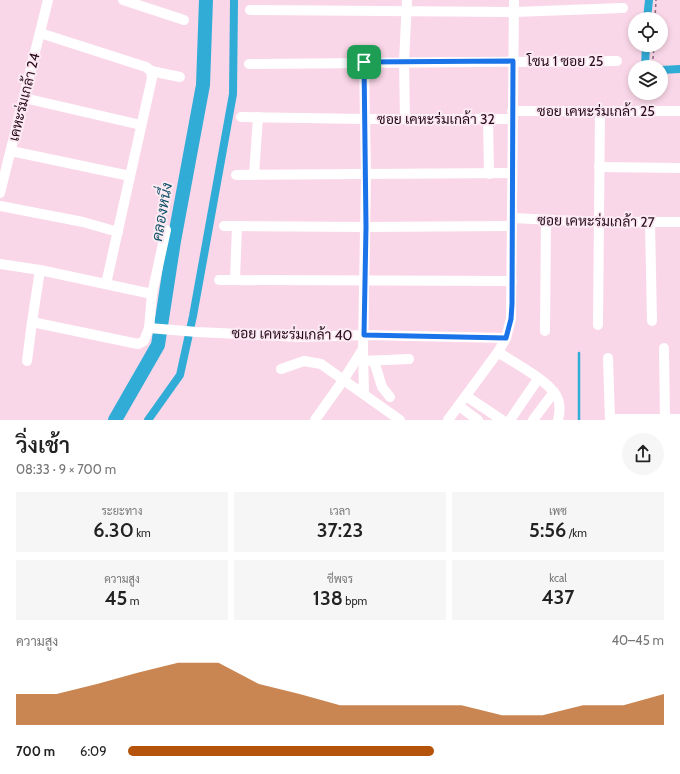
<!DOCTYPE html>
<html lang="th">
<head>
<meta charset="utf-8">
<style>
  :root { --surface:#fff; --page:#f6f6f6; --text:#222; --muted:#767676; --accent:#b45309 }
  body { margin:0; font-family:Cabin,Sarabun,sans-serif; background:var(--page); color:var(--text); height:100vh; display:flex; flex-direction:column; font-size:15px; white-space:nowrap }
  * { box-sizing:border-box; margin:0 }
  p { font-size:13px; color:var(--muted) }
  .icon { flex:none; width:22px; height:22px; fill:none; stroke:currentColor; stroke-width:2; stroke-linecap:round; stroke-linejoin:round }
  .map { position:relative; height:420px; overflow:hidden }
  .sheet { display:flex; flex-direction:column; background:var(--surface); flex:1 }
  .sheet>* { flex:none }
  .controls { position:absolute; left:628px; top:12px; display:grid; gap:8px }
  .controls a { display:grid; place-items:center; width:40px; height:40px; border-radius:50%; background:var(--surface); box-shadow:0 2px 6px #0003; font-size:20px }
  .pin { position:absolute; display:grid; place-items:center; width:34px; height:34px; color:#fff; margin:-17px; border-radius:8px; box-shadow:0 2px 6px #0006 }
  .round { display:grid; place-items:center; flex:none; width:42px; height:42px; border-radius:21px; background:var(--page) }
  .overview { display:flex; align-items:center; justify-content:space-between; height:68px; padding:0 16px }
  h1 { font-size:22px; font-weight:600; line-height:30px }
  .metrics { display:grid; grid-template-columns:repeat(3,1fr); gap:6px; height:68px; padding:4px 16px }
  .metrics div { display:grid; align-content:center; border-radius:0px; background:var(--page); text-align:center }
  .metrics b { font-size:20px; font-weight:600 }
  .metrics small { font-size:11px; font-weight:400 }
  .metrics p { font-size:11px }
  .chart { height:112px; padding:8px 16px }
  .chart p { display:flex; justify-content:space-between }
  .chart svg { width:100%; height:72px; margin-top:4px; fill:var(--accent); opacity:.7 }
  ul { padding:0 16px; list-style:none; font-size:13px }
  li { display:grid; grid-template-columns:64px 48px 1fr; align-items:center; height:30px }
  li i { height:10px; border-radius:5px; background:var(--accent) }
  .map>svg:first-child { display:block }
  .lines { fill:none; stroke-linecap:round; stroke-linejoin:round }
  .stream { stroke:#31acd6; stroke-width:2.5 }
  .canal { stroke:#31acd6; stroke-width:8 }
  .river { stroke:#31acd6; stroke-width:14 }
  .path { stroke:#89697a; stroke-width:1.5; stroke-dasharray:3 3; stroke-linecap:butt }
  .minor { stroke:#fff; stroke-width:10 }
  .route-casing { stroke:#fff; stroke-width:8 }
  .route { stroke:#1a73e8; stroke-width:5 }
  .labels { text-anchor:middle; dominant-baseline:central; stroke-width:4; stroke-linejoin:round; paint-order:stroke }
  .street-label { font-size:14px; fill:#280b1c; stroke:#fceaf3 }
  .water-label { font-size:15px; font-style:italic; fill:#115269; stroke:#fceaf3 }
</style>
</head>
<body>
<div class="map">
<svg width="680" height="420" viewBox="0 0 680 420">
  <rect width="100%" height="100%" fill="#fad7e8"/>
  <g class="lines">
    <polyline class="stream" points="579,353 579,420"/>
    <g class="canal">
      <polyline points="647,19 649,0"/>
      <polyline points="645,67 646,45"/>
      <polyline points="661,70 680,69"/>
      <polyline points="148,420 180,375 193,316 233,94 234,0"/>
    </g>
    <polyline class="river" points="115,420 158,345 174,241 203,85 206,0"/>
    <g class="path">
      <polyline points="655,19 656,0"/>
      <polyline points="653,59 654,45"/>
    </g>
    <g class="minor">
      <polyline points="123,0 184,20"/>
      <polyline points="250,10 514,12 623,8"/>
      <polyline points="40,33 146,67 151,71"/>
      <polyline points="364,62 366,175 363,349 364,394"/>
      <polyline points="249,64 617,61"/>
      <polyline points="151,71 180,77"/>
      <polyline points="24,98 141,125"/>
      <polyline points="512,111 680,111"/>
      <polyline points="241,117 365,119 512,119"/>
      <polyline points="405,119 404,62 407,0"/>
      <polyline points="488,119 489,174"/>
      <polyline points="11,151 130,176"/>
      <polyline points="599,167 680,168"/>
      <polyline points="236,175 512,173"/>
      <polyline points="254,175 258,117"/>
      <polyline points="0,193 48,0"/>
      <polyline points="0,206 83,222 118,232"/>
      <polyline points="512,218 598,222 680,222"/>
      <polyline points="650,222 652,321"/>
      <polyline points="224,226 237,226 235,280"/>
      <polyline points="237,226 366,227 512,226"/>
      <polyline points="0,264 40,270 152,294"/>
      <polyline points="40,270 32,322 138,344 144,341 149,328 152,294 166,230"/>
      <polyline points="219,280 512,281"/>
      <polyline points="106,284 152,78 151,71"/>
      <polyline points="598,325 600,111"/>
      <polyline points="149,328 197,332 301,337 364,335 506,338"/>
      <polyline points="545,331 546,220"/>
      <polyline points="664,348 665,420"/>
      <path d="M498 352C513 362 547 380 556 395 561 403 560 412 558 420"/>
      <polyline points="608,358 610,420"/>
      <polyline points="27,361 32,322"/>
      <polyline points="363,361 409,359"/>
      <polyline points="374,361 382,387 390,397"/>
      <polyline points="281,369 304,361 321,364 400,420"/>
      <polyline points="466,396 502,420"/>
      <polyline points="459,406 478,420"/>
      <polyline points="610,419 680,419"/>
      <polyline points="315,420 344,379 363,349"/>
      <polyline points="448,420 498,352 506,338 511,319 514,0"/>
      <polyline points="510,420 538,379"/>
      <polyline points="533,420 554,392"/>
    </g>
  </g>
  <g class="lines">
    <g class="route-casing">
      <polygon id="route" points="513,61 512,304 511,319 506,338 364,335 366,227 364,62"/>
    </g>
    <use href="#route" class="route"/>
  </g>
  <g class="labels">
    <g class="street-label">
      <text x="565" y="61">โซน 1 ซอย 25</text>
      <text transform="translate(24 97) rotate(-76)">เคหะร่มเกล้า 24</text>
      <text x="596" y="111">ซอย เคหะร่มเกล้า 25</text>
      <text x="436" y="119">ซอย เคหะร่มเกล้า 32</text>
      <text transform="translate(596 221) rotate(1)">ซอย เคหะร่มเกล้า 27</text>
      <text transform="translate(292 334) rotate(1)">ซอย เคหะร่มเกล้า 40</text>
    </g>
    <g class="water-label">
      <text transform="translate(162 212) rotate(-80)">คลองหนึ่ง</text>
    </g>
  </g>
</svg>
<div class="controls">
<a><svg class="icon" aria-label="locate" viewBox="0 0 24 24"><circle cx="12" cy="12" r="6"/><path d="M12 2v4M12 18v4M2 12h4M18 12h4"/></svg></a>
<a><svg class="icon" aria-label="layers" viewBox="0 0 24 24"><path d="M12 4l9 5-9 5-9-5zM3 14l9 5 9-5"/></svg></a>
</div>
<div class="pin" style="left:364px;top:62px;background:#1e9e55"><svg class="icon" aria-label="arrive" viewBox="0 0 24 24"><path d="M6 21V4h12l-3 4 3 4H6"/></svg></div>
</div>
<section class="sheet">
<div class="overview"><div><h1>วิ่งเช้า</h1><p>08:33 · 9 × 700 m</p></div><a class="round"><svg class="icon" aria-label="share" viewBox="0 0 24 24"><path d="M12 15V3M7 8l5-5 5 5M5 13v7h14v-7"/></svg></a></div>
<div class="metrics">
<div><p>ระยะทาง</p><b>6.30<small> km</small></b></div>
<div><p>เวลา</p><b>37:23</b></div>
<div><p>เพซ</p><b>5:56<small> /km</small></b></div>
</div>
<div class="metrics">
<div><p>ความสูง</p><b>45<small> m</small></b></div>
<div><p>ชีพจร</p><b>138<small> bpm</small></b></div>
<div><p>kcal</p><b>437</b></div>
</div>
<div class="chart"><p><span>ความสูง</span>40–45 m</p>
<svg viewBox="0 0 160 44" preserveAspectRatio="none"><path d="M0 44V25L10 25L20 19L30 12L40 6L50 6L60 19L70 25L80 32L90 32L100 32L110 32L120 38L130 38L140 32L150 32L160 25V44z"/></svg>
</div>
<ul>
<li><b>700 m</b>6:09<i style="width:57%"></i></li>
</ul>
</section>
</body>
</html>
